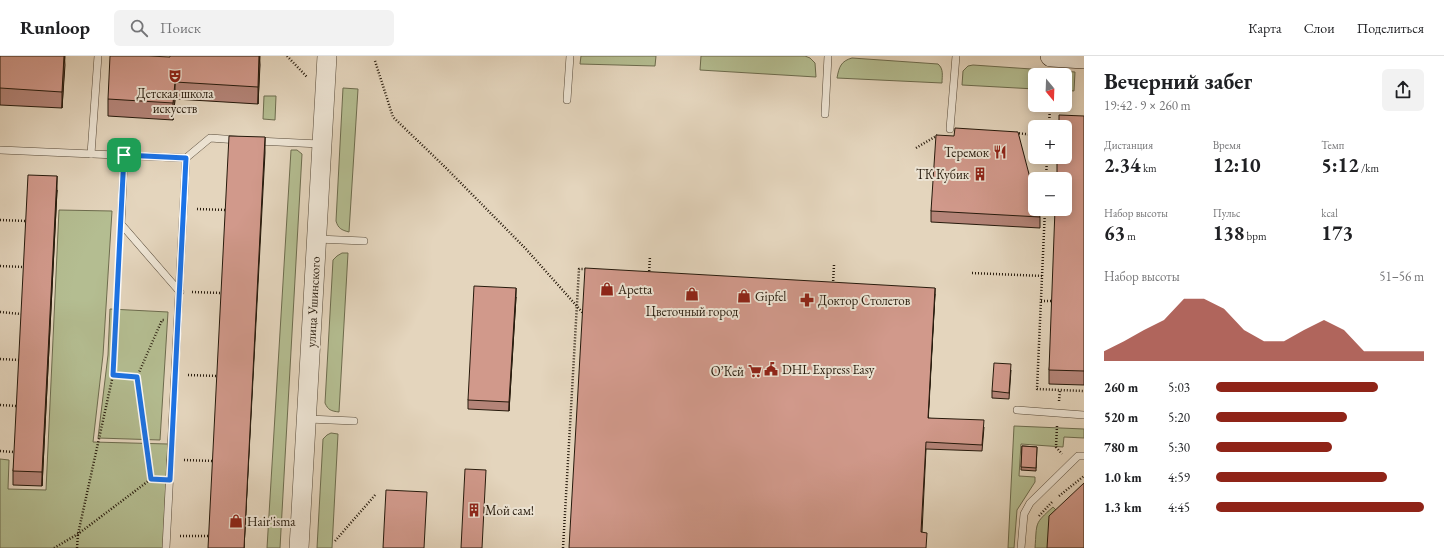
<!DOCTYPE html>
<html lang="ru">
<head>
<meta charset="utf-8">
<style>
  :root { --surface:#fff; --page:#f2f2f2; --text:#202124; --muted:#757577; --line:#e0e0e0; --accent:#8f2418 }
  body { margin:0; font-family:"EB Garamond",serif; background:var(--page); color:var(--text); height:100vh; display:flex; flex-direction:column; font-size:15px; white-space:nowrap }
  * { box-sizing:border-box; margin:0 }
  p { font-size:13px; color:var(--muted) }
  .icon { flex:none; width:22px; height:22px; fill:none; stroke:currentColor; stroke-width:2; stroke-linecap:round; stroke-linejoin:round }
  .map { position:relative; flex:1; overflow:hidden }
  .side { display:flex; flex-direction:column; background:var(--surface); width:360px }
  .side>* { flex:none }
  .needle { width:26px; rotate:161deg }
  .fabs { position:absolute; left:1028px; top:12px; display:grid; gap:8px }
  .fabs a { display:grid; place-items:center; width:44px; height:44px; border-radius:6px; background:var(--surface); box-shadow:0 2px 10px #0003; font-size:20px }
  .pin { position:absolute; display:grid; place-items:center; width:34px; height:34px; color:#fff; margin:-17px; border-radius:8px; box-shadow:0 2px 6px #0006 }
  .round { display:grid; place-items:center; flex:none; width:42px; height:42px; border-radius:6px; background:var(--page) }
  .overview { display:flex; align-items:center; justify-content:space-between; height:68px; padding:0 20px }
  h1 { font-size:22px; font-weight:700; line-height:30px }
  .stats { display:grid; grid-template-columns:repeat(3,1fr); gap:6px; height:68px; padding:4px 20px }
  .stats div { display:grid; align-content:center }
  .stats b { font-size:20px; font-weight:700 }
  .stats small { font-size:11px; font-weight:400 }
  .stats p { font-size:11px }
  .chart { height:112px; padding:8px 20px }
  .chart p { display:flex; justify-content:space-between }
  .chart svg { width:100%; height:72px; margin-top:4px; fill:var(--accent); opacity:.7 }
  ul { padding:0 20px; list-style:none; font-size:13px }
  li { display:grid; grid-template-columns:64px 48px 1fr; align-items:center; height:30px }
  li i { height:10px; border-radius:5px; background:var(--accent) }
  header { display:flex; align-items:center; gap:24px; box-sizing:border-box; height:56px; padding:0 20px; background:var(--surface); border-bottom:1px solid var(--line) }
  header strong { font-size:19px }
  nav { display:flex; gap:22px; margin-inline-start:auto; font-size:14px }
  .search { width:280px; height:36px; background:var(--page); display:flex; align-items:center; gap:10px; box-sizing:border-box; padding:0 14px; border-radius:6px; color:var(--muted); font-size:15px }
  main { display:flex; flex:1; min-height:0 }
  .map>svg:first-child { display:block }
  .green { fill:#b4bd91; stroke:#6d6c4e }
  .lines { fill:none; stroke-linecap:round; stroke-linejoin:round }
  .service-casing { stroke:#564938; stroke-width:8 }
  .tertiary-casing { stroke:#564938; stroke-width:20 }
  .secondary-casing { stroke:#261a0c; stroke-width:22 }
  .path { stroke:#261a0c; stroke-width:2.5; stroke-dasharray:1 2; stroke-linecap:butt }
  .service { stroke:#ede4d4; stroke-width:7 }
  .tertiary { stroke:#ede4d4; stroke-width:19 }
  .secondary { stroke:#ede4d4; stroke-width:21 }
  .wall { fill:#b48478; stroke:#261a0c }
  .shaded-wall { fill:#926b61; stroke:#261a0c }
  .building { fill:#d1998b; stroke:#261a0c }
  .route-casing { stroke:#fff; stroke-width:8 }
  .route { stroke:#1a73e8; stroke-width:5 }
  .labels { text-anchor:middle; dominant-baseline:central; stroke-width:4; stroke-linejoin:round; paint-order:stroke }
  .poi-label { font-size:13px; fill:#261a0c; stroke:#ede4d4; text-anchor:start }
  .street-label { font-size:13px; fill:#261a0c; stroke:#ede4d4 }
</style>
</head>
<body>
<header>
<strong>Runloop</strong>
<div class="search"><svg class="icon" aria-label="search" viewBox="0 0 24 24"><circle cx="10" cy="10" r="6"/><path d="M15 15l6 6"/></svg>Поиск</div>
<nav><a>Карта</a><a>Слои</a><a>Поделиться</a></nav>
</header>
<main>
<div class="map">
<svg width="1084" height="492" viewBox="0 0 1084 492">
  <rect width="100%" height="100%" fill="#e4d5bd"/>
  <filter id="stains"><feTurbulence type="fractalNoise" baseFrequency=".005" numOctaves="4"/><feColorMatrix values="0 0 0 0 .2 0 0 0 0 .09 0 0 0 0 .02 0 0 0 .5 -.17"/></filter>
  <radialGradient id="worn" r=".72"><stop offset=".6" stop-color="#630" stop-opacity="0"/><stop offset="1" stop-color="#630" stop-opacity=".3"/></radialGradient>
  <g class="green">
    <polygon points="581,0 656,0 655,10 580,8"/>
    <polygon points="701,0 805,0 810,2 815,7 816,21 700,14"/>
    <path d="M852 2 938 8C944 13 942 20 942 27L837 22C839 11 841 5 852 2Z"/>
    <polygon points="973,9 1075,16 1074,35 1065,34 1065,19 1035,19 1035,33 962,29 963,15 968,10"/>
    <path d="M343 32 358 33 349 176C341 174 338 172 336 165Z"/>
    <polygon points="264,40 276,40 275,64 263,63"/>
    <polygon points="291,94 297,94 302,98 280,492 267,492"/>
    <polygon points="59,154 112,155 103,299 93,386 168,388 163,492 0,492 0,403 9,404 8,433 46,434"/>
    <path d="M342 197H348L339 356C331 355 328 354 325 347L333 204 337 200Z"/>
    <polygon points="110,253 168,256 160,384 98,382 108,299"/>
    <polygon points="1014,370 1084,373 1084,382 1064,381 1063,391 1021,388 1019,420 1035,421 1035,426 1017,454 1014,492 1008,492"/>
    <polygon points="331,377 338,378 332,492 317,492 323,383 327,379"/>
    <path d="M1053 451 1063 461 1048 492H1035C1037 466 1034 468 1053 451Z"/>
  </g>
  <g class="lines">
    <g class="service-casing">
      <g id="service">
        <polyline points="567,44 570,0"/>
        <polyline points="825,58 828,0"/>
        <polyline points="950,73 956,0"/>
        <polyline points="257,85 320,88"/>
        <polyline points="0,94 186,102 210,82 238,84"/>
        <polyline points="91,98 98,0"/>
        <polyline points="124,99 121,168 180,236"/>
        <polyline points="317,183 364,185"/>
        <polyline points="1017,354 1084,359"/>
        <polyline points="308,363 354,365"/>
        <polyline points="166,492 186,102"/>
        <polyline points="1021,492 1024,458 1030,447 1078,400 1084,400"/>
      </g>
    </g>
    <g class="tertiary-casing">
      <polyline id="tertiary" points="299,492 327,0"/>
    </g>
    <g class="secondary-casing">
      <polyline id="secondary" points="1051,0 1084,2"/>
    </g>
    <g class="path">
      <polyline points="287,0 307,21"/>
      <polyline points="375,5 393,61 445,111 526,193 583,257"/>
      <polyline points="1049,71 1050,49"/>
      <polyline points="1016,77 1035,79"/>
      <polyline points="916,92 938,79"/>
      <polyline points="1046,123 1047,101"/>
      <polyline points="197,153 226,154"/>
      <polyline points="1045,153 1037,333 1084,335"/>
      <polyline points="0,164 26,165"/>
      <polyline points="0,210 24,211"/>
      <polyline points="972,217 1042,220"/>
      <polyline points="649,218 650,200"/>
      <polyline points="833,228 834,209"/>
      <polyline points="192,236 222,237"/>
      <polyline points="1041,245 1052,245"/>
      <polyline points="0,256 21,258"/>
      <polyline points="0,303 19,304"/>
      <polyline points="113,319 137,321 162,264 165,264"/>
      <polyline points="188,319 217,320"/>
      <polyline points="137,321 151,423"/>
      <polyline points="1059,345 1060,334"/>
      <polyline points="0,349 17,350"/>
      <polyline points="1057,370 1056,391 1062,398"/>
      <polyline points="0,395 14,396"/>
      <polyline points="184,404 213,405"/>
      <polyline points="1059,440 1084,420"/>
      <polyline points="1039,460 1052,446"/>
      <polyline points="180,480 209,480"/>
      <polyline points="335,485 376,438"/>
      <polyline points="54,492 78,478 151,423 157,423"/>
      <polyline points="77,492 78,478 113,319 120,187"/>
      <polyline points="563,492 579,213 587,213"/>
    </g>
    <use href="#service" class="service"/>
    <use href="#tertiary" class="tertiary"/>
    <use href="#secondary" class="secondary"/>
  </g>
  <g class="wall">
    <polygon points="0,0 65,0 62,52 0,49"/>
    <polygon points="260,0 258,48 175,43 173,64 108,60 108,43 170,1"/>
    <polygon points="1084,60 1084,329 1049,328 1049,314"/>
    <polygon points="954,80 1040,161 1040,172 931,166 931,155"/>
    <polygon points="57,134 42,430 13,429 13,415"/>
    <polygon points="935,238 928,362 984,371 982,395 926,393 922,476 569,492"/>
    <polygon points="516,241 509,355 468,353 468,344"/>
    <polygon points="1011,314 1009,343 992,342 992,335"/>
    <polygon points="1022,390 1037,391 1036,415 1021,414"/>
  </g>
  <g class="shaded-wall">
    <polygon points="64,0 65,9 62,52 62,36"/>
    <polygon points="259,0 260,9 258,48 258,31"/>
    <polygon points="175,26 175,43 173,64 173,47"/>
    <polygon points="265,81 265,97 244,492"/>
    <polygon points="57,120 57,134 42,430 42,416"/>
    <polygon points="516,232 516,241 509,355 509,346"/>
    <polygon points="935,232 935,238 928,368 928,362"/>
  </g>
  <g class="building">
    <polygon points="0,0 64,0 62,36 0,32"/>
    <polygon points="110,0 149,0 170,1 170,0 259,0 258,31 175,26 173,47 108,43"/>
    <polygon points="1059,59 1084,60 1084,315 1049,314 1055,153 1065,153 1065,123 1057,123 1057,101 1065,101 1065,71 1059,71"/>
    <polygon points="955,72 1018,76 1035,141 1035,153 1038,153 1040,161 931,155 936,79 954,80"/>
    <polygon points="229,80 265,81 244,492 208,492"/>
    <polygon points="28,119 57,120 42,416 13,415"/>
    <polygon points="585,212 935,232 928,362 984,364 982,389 926,386 921,476 927,477 926,492 569,492"/>
    <polygon points="474,230 516,232 509,346 468,344"/>
    <polygon points="994,307 1011,308 1009,337 992,335"/>
    <polygon points="1022,390 1037,391 1036,412 1021,411"/>
    <polygon points="465,413 486,414 482,492 461,492"/>
    <polygon points="1084,427 1084,492 1047,492 1049,460"/>
    <polygon points="386,434 427,436 424,492 383,492"/>
  </g>
  <g class="lines">
    <g class="route-casing">
      <polygon id="route" points="124,99 186,102 170,424 151,423 137,321 113,319"/>
    </g>
    <use href="#route" class="route"/>
  </g>
  <defs>
    <g id="theatre-bare" transform="scale(1.08)"><path d="M-5-5.5Q0-4 5-5.5V0Q5 5 0 6Q-5 5-5 0ZM-3.3-2.5H-1v1.5H-3.3ZM1-2.5H3.3v1.5H1ZM-2.8 1Q0 5.5 2.8 1Z" fill="#8f2418" stroke="#ede4d4" stroke-width="2.5" paint-order="stroke"/></g>
    <g id="restaurant-bare" transform="scale(1.08)"><path d="M-5-6h1v4h1v-4h1v4h1v-4h1v5L-1.5 .5V6h-2V.5L-5-1ZM5-6V6H3V1.5H1.5Q1.5-4 5-6Z" fill="#8f2418" stroke="#ede4d4" stroke-width="2.5" paint-order="stroke"/></g>
    <g id="building-bare" transform="scale(1.08)"><path d="M-4-6H4V6H1V3H-1V6H-4ZM-2.5-4.3h1.7v1.8h-1.7ZM.8-4.3h1.7v1.8H.8ZM-2.5-1h1.7V.8h-1.7ZM.8-1h1.7V.8H.8Z" fill="#8f2418" stroke="#ede4d4" stroke-width="2.5" paint-order="stroke"/></g>
    <g id="shop-bare" transform="scale(1.08)"><path d="M-5-2.5h2.3a2.7 3.5 0 0 1 5.4 0H5L5.5 6h-11ZM-1.5-2.5h3a1.5 2.3 0 0 0-3 0Z" fill="#8f2418" stroke="#ede4d4" stroke-width="2.5" paint-order="stroke"/></g>
    <g id="pharmacy-bare" transform="scale(1.08)"><path d="M-2-6h4v4h4v4h-4v4h-4v-4h-4v-4h4Z" fill="#8f2418" stroke="#ede4d4" stroke-width="2.5" paint-order="stroke"/></g>
    <g id="civic-bare" transform="scale(1.08)"><path d="M-.6-6.5H3V-4.5H.6V-3L4-1V1h2V6H-6V1h2V-1L-.6-3ZM-1.2 2.5V6h2.4V2.5Z" fill="#8f2418" stroke="#ede4d4" stroke-width="2.5" paint-order="stroke"/></g>
    <g id="supermarket-bare" transform="scale(1.08)"><path d="M-6-5.5h2.5l.6 2H6L4.5 2H-2.5L-4.4-4H-6ZM-1.5 3.2a1.3 1.3 0 1 0 .1 0ZM3 3.2a1.3 1.3 0 1 0 .1 0Z" fill="#8f2418" stroke="#ede4d4" stroke-width="2.5" paint-order="stroke"/></g>
  </defs>
  <g fill-rule="evenodd">
    <use href="#theatre-bare" x="175" y="20"/>
    <use href="#restaurant-bare" x="1000" y="96"/>
    <use href="#building-bare" x="980" y="118"/>
    <use href="#shop-bare" x="607" y="233"/>
    <use href="#shop-bare" x="692" y="238"/>
    <use href="#shop-bare" x="744" y="240"/>
    <use href="#pharmacy-bare" x="807" y="244"/>
    <use href="#civic-bare" x="771" y="313"/>
    <use href="#supermarket-bare" x="755" y="315"/>
    <use href="#building-bare" x="474" y="454"/>
    <use href="#shop-bare" x="236" y="465"/>
  </g>
  <g class="labels">
    <g class="poi-label">
      <text x="175" y="37" text-anchor="middle">Детская школа<tspan x="175" dy="15">искусств</tspan></text>
      <text x="989" y="96" text-anchor="end">Теремок</text>
      <text x="969" y="118" text-anchor="end">ТК Кубик</text>
      <text x="618" y="233">Apetta</text>
      <text x="755" y="240">Gipfel</text>
      <text x="818" y="244">Доктор Столетов</text>
      <text x="692" y="255" text-anchor="middle">Цветочный город</text>
      <text x="782" y="313">DHL Express Easy</text>
      <text x="744" y="315" text-anchor="end">О’Кей</text>
      <text x="485" y="454">Мой сам!</text>
      <text x="247" y="465">Hair'isma</text>
    </g>
    <g class="street-label">
      <text transform="translate(313 246) rotate(-87)">улица Ушинского</text>
    </g>
  </g>
  <rect width="100%" height="100%" filter="url(#stains)"/>
  <rect width="100%" height="100%" fill="url(#worn)"/>
</svg>
<div class="fabs">
<a><svg class="needle" viewBox="-14 -14 28 28"><path d="M0-13l5 13h-10z" fill="#e53935"/><path d="M0 13l5-13h-10z" fill="#757577"/></svg></a>
<a>+</a>
<a>−</a>
</div>
<div class="pin" style="left:124px;top:99px;background:#1e9e55"><svg class="icon" aria-label="arrive" viewBox="0 0 24 24"><path d="M6 21V4h12l-3 4 3 4H6"/></svg></div>
</div>
<section class="side">
<div class="overview"><div><h1>Вечерний забег</h1><p>19:42 · 9 × 260 m</p></div><a class="round"><svg class="icon" aria-label="share" viewBox="0 0 24 24"><path d="M12 15V3M7 8l5-5 5 5M5 13v7h14v-7"/></svg></a></div>
<div class="stats">
<div><p>Дистанция</p><b>2.34<small> km</small></b></div>
<div><p>Время</p><b>12:10</b></div>
<div><p>Темп</p><b>5:12<small> /km</small></b></div>
</div>
<div class="stats">
<div><p>Набор высоты</p><b>63<small> m</small></b></div>
<div><p>Пульс</p><b>138<small> bpm</small></b></div>
<div><p>kcal</p><b>173</b></div>
</div>
<div class="chart"><p><span>Набор высоты</span>51–56 m</p>
<svg viewBox="0 0 160 44" preserveAspectRatio="none"><path d="M0 44V38L10 32L20 25L30 19L40 6L50 6L60 12L70 25L80 32L90 32L100 25L110 19L120 25L130 38L140 38L150 38L160 38V44z"/></svg>
</div>
<ul>
<li><b>260 m</b>5:03<i style="width:78%"></i></li>
<li><b>520 m</b>5:20<i style="width:63%"></i></li>
<li><b>780 m</b>5:30<i style="width:56%"></i></li>
<li><b>1.0 km</b>4:59<i style="width:82%"></i></li>
<li><b>1.3 km</b>4:45<i style="width:100%"></i></li>
</ul>
</section>
</main>
</body>
</html>
